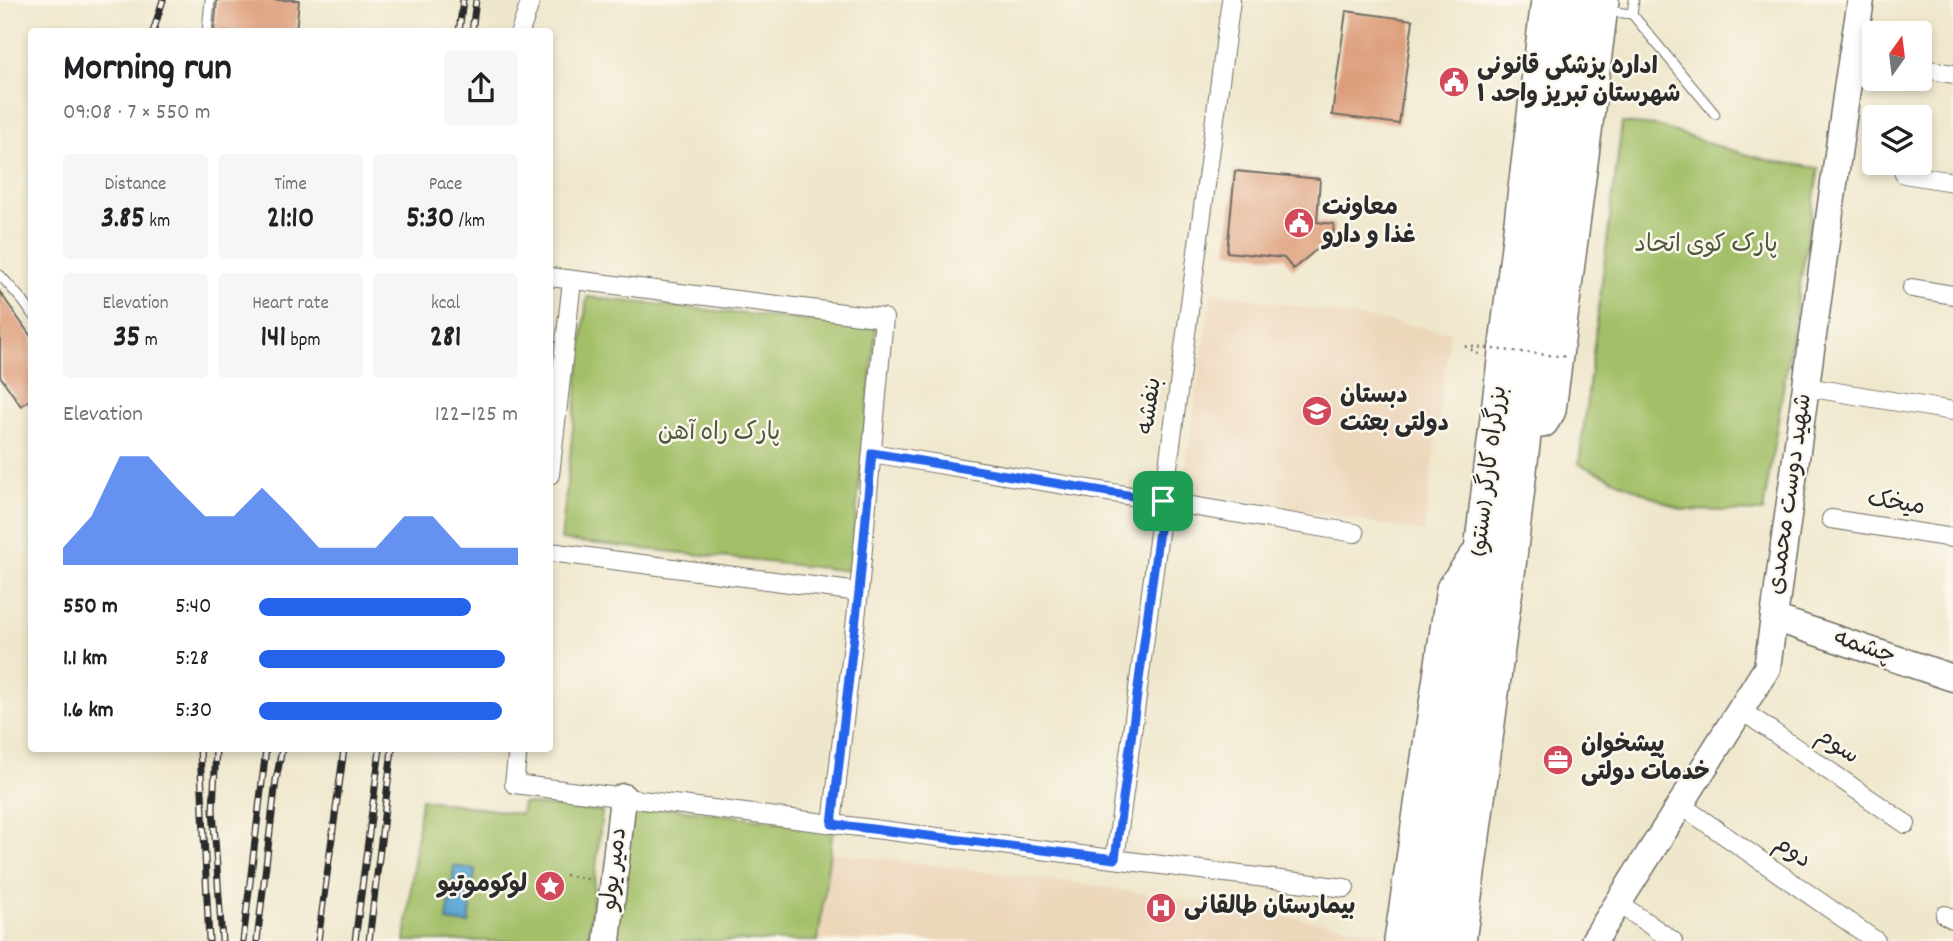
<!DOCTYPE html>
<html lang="en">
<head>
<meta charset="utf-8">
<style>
  :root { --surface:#fff; --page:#f6f6f6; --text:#202124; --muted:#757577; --accent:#2563eb }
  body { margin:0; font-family:Dekko,"Playpen Sans Arabic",sans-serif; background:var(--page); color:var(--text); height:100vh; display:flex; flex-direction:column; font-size:26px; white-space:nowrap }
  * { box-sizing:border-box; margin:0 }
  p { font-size:23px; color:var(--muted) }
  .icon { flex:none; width:38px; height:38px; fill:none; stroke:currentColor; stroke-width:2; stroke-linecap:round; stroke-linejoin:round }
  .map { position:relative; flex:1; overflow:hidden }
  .details { position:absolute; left:28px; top:28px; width:525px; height:724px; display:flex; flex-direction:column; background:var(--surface); border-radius:7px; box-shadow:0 4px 10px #0003 }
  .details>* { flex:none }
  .needle { width:46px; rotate:14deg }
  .buttons { position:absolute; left:1862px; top:21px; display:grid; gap:14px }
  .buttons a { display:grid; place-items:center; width:70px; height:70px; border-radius:7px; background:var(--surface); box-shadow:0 4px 10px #0003; font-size:35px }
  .pin { position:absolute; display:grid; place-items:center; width:60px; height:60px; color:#fff; margin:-30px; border-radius:14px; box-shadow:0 4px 10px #0006 }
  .round { display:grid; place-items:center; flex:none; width:74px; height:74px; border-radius:7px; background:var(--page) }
  .overview { display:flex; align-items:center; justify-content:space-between; height:119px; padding:0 35px }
  h1 { font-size:38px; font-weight:700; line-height:52px }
  .figures { display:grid; grid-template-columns:repeat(3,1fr); gap:10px; height:119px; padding:7px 35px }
  .figures div { display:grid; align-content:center; border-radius:7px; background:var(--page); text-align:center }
  .figures b { font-size:30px; font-weight:700 }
  .figures small { font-size:19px; font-weight:400 }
  .figures p { font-size:19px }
  .chart { height:196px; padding:14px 35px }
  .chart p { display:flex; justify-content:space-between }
  .chart svg { width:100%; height:126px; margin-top:7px; fill:var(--accent); opacity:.7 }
  ul { padding:0 35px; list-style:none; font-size:23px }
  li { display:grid; grid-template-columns:112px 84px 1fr; align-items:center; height:52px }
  li i { height:18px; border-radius:9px; background:var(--accent) }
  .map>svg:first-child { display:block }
  .built { fill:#edd7bb }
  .green { fill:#a3bf67; stroke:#677549; stroke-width:2 }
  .water { fill:#5ba6d3; stroke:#43687f; stroke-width:2 }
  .building { fill:#db9772 }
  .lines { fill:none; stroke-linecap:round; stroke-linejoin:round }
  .lane-casing { stroke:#706d63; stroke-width:11 }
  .street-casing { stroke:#706d63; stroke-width:20 }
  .secondary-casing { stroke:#706d63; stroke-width:29 }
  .highway-casing { stroke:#706d63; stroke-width:36 }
  .path { stroke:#706d63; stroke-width:2.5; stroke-dasharray:2 5; stroke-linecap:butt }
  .lane { stroke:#fff; stroke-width:9 }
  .street { stroke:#fff; stroke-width:18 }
  .secondary { stroke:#fff; stroke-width:26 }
  .highway { stroke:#fff; stroke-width:33 }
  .rail-casing { stroke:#2b2b2b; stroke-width:7 }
  .rail { stroke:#fbf7ec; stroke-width:4.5; stroke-dasharray:13; stroke-linecap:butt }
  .path-bridge { stroke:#706d63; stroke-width:2.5; stroke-dasharray:2 5; stroke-linecap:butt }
  .route-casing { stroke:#fff; stroke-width:14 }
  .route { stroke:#2563eb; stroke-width:9 }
  .labels { text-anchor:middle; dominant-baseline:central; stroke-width:5; stroke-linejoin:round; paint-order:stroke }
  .poi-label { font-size:24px; font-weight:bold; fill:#2b2b2b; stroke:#fbf7ec; text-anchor:start }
  .park-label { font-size:24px; fill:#4f573d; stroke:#fbf7ec }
  .street-label { font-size:24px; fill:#2b2b2b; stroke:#fbf7ec }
</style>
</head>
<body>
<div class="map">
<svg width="1953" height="941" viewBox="0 0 1953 941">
  <rect width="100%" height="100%" fill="#fbf7ec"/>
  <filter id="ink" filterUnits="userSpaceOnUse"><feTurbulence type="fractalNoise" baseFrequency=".0143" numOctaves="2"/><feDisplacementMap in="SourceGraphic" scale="14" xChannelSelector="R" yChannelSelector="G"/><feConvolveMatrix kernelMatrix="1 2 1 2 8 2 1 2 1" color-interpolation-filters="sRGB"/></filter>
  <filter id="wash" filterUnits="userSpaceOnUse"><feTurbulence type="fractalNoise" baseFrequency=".00686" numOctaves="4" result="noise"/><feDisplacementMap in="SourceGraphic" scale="28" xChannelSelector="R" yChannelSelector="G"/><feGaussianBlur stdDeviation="1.57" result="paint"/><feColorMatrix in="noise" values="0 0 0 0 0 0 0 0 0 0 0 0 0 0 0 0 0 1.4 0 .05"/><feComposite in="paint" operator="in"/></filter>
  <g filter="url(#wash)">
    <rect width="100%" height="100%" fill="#efe7cc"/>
    <g class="built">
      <polygon points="1212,292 1450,332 1424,532 1182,490"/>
      <polygon points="830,852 1091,885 1379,931 1377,941 818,941"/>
    </g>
    <g class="green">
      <polygon points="1622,123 1658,126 1713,145 1767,160 1819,168 1763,512 1682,510 1579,464"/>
      <polygon points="587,297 876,328 850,571 561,540"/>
      <polygon points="421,799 521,814 523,803 602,812 588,941 405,941"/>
      <polygon points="628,803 833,828 818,941 613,941"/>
    </g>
    <polygon class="water" points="454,866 475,869 469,924 447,921"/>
    <g id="blocks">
      <g class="building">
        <polygon points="217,0 299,0 296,32 214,32"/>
        <polygon points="1346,11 1413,20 1399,124 1332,115"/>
        <polygon points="1235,171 1320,179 1317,222 1334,224 1333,236 1293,269 1284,258 1227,252"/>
        <polygon points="0,292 32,338 32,398 21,406 0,376"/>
      </g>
    </g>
  </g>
  <g filter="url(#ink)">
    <use href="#blocks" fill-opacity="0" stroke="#706d63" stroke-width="2"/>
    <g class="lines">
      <g class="lane-casing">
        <g id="lane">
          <polyline points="1634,0 1632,14 1715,114"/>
          <polyline points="1606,11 1632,14"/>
          <polyline points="207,32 210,0"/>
          <polyline points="0,275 23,301 32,314"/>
        </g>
      </g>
      <g class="street-casing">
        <g id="street">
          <polyline points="520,32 531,0"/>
          <polyline points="1852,58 1874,61"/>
          <polyline points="1920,68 1953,74"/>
          <polyline points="1904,174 1953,182"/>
          <polyline points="550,277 884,318 859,592 832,824"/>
          <polyline points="1912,288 1953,295"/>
          <polyline points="1806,387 1953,411"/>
          <polyline points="872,453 1355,533"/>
          <polyline points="550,475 572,281"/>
          <polyline points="1831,519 1953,538"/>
          <polyline points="550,552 859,592"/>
          <polyline points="1741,710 1906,824"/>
          <polyline points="518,749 514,784 1345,888"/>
          <polyline points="1681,805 1876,941"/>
          <polyline points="1115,859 1231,0"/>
          <polyline points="1620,904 1673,941"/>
          <polyline points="1945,915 1953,919"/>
        </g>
      </g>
      <g class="secondary-casing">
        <g id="secondary">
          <polyline points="1774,618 1953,678"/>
          <polyline points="607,941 623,797"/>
          <polyline points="1594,941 1767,668 1848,82 1861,0"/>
        </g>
      </g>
      <g class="highway-casing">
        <g id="highway">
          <polyline points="1542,421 1549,410 1602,0"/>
          <polyline points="1401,941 1453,589 1480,552"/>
          <polyline points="1431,941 1481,550 1548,0"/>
          <polyline points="1459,941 1509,566 1574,0"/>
        </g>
      </g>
      <g class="path">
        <polyline points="1465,346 1480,355"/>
        <polyline points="565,875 593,880"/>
      </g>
      <use href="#lane" class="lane"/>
      <use href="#street" class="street"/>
      <use href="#secondary" class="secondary"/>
      <use href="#highway" class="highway"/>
      <g class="rail-casing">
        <g id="rail">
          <polyline points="153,32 163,0"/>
          <polyline points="459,32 463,0"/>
          <polyline points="472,32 476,0"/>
          <polyline points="200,749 209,941"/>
          <polyline points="216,749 213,809 222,941"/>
          <polyline points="243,941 266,749"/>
          <polyline points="257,941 276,780 282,749"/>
          <polyline points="318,941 344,749"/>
          <polyline points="355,941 380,749"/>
          <polyline points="369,941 392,749"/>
        </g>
      </g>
      <use href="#rail" class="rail"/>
      <polyline class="path-bridge" points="1465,346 1568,357"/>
    </g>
  </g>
  <g class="lines" filter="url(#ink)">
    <g class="route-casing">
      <polygon id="route" points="872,453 1163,501 1115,859 832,824 859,592"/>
    </g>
    <use href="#route" class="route"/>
  </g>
  <defs>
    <g id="civic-disc" transform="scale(1.575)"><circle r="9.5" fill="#d1495b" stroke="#fbf7ec"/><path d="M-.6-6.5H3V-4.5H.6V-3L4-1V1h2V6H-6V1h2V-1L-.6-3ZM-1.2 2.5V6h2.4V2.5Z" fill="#fff"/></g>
    <g id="school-disc" transform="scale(1.575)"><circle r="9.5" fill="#d1495b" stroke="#fbf7ec"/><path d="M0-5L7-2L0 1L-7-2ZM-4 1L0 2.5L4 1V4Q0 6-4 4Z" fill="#fff"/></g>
    <g id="office-disc" transform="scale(1.575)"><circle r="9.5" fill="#d1495b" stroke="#fbf7ec"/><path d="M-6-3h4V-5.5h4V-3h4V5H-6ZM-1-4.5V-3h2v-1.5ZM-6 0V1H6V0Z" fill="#fff"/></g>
    <g id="sight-disc" transform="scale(1.575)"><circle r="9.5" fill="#d1495b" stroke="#fbf7ec"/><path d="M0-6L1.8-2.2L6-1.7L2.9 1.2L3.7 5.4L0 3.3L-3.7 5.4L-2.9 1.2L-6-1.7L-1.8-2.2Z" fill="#fff"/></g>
    <g id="hospital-disc" transform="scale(1.575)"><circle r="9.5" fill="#d1495b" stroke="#fbf7ec"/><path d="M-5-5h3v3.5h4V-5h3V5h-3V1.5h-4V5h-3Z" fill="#fff"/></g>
  </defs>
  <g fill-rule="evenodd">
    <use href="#civic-disc" x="1454" y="82"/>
    <use href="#civic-disc" x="1299" y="223"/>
    <use href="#school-disc" x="1317" y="411"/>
    <use href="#office-disc" x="1558" y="760"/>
    <use href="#sight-disc" x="550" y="886"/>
    <use href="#hospital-disc" x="1161" y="908"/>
  </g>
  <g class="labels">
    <g class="poi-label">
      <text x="1477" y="68">اداره پزشکی قانونی<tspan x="1477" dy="28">شهرستان تبریز واحد ۱</tspan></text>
      <text x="1322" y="209">معاونت<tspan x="1322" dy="28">غذا و دارو</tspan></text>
      <text x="1340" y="397">دبستان<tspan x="1340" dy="28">دولتی بعثت</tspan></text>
      <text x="1581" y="746">پیشخوان<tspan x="1581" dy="28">خدمات دولتی</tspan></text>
      <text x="527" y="886" text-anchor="end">لوکوموتیو</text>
      <text x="1184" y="908">بیمارستان طالقانی</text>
    </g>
    <g class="park-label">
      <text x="1706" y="246">پارک کوی اتحاد</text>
      <text x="719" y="434">پارک راه آهن</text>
    </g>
    <g class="street-label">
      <text transform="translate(1151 406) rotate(-82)">بنفشه</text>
      <text transform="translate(1490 471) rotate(-83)">بزرگراه کارگر (سنتو)</text>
      <text transform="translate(1791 494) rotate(-82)">شهید دوست محمدی</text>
      <text transform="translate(1896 504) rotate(9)">میخک</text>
      <text transform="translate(1864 648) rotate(19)">چشمه</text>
      <text transform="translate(1837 747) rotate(34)">سوم</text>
      <text transform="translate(1792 853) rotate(35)">دوم</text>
      <text transform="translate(615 869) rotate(-83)">دمیر یولو</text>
    </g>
  </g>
</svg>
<div class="buttons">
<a><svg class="needle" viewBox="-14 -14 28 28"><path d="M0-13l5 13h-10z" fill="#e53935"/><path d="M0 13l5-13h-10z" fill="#757577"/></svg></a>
<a><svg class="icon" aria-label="layers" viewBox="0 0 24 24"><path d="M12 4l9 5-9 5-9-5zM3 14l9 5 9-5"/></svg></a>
</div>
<div class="pin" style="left:1163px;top:501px;background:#1e9e55"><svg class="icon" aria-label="arrive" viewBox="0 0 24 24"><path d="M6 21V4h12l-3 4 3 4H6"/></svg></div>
<section class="details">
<div class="overview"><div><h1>Morning run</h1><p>09:08 · 7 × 550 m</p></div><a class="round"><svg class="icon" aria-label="share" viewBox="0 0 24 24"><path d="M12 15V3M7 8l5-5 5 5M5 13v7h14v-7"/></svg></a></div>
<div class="figures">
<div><p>Distance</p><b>3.85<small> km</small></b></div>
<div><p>Time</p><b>21:10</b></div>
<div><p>Pace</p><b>5:30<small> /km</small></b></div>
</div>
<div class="figures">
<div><p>Elevation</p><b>35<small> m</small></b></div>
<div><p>Heart rate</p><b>141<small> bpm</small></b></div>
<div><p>kcal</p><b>281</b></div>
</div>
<div class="chart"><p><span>Elevation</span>122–125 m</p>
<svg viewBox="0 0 160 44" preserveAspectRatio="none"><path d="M0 44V38L10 27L20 6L30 6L40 17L50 27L60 27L70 17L80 27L90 38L100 38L110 38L120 27L130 27L140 38L150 38L160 38V44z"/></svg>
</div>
<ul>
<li><b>550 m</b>5:40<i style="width:82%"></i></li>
<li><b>1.1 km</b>5:28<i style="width:95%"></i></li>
<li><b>1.6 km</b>5:30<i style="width:94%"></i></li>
</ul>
</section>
</div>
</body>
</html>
